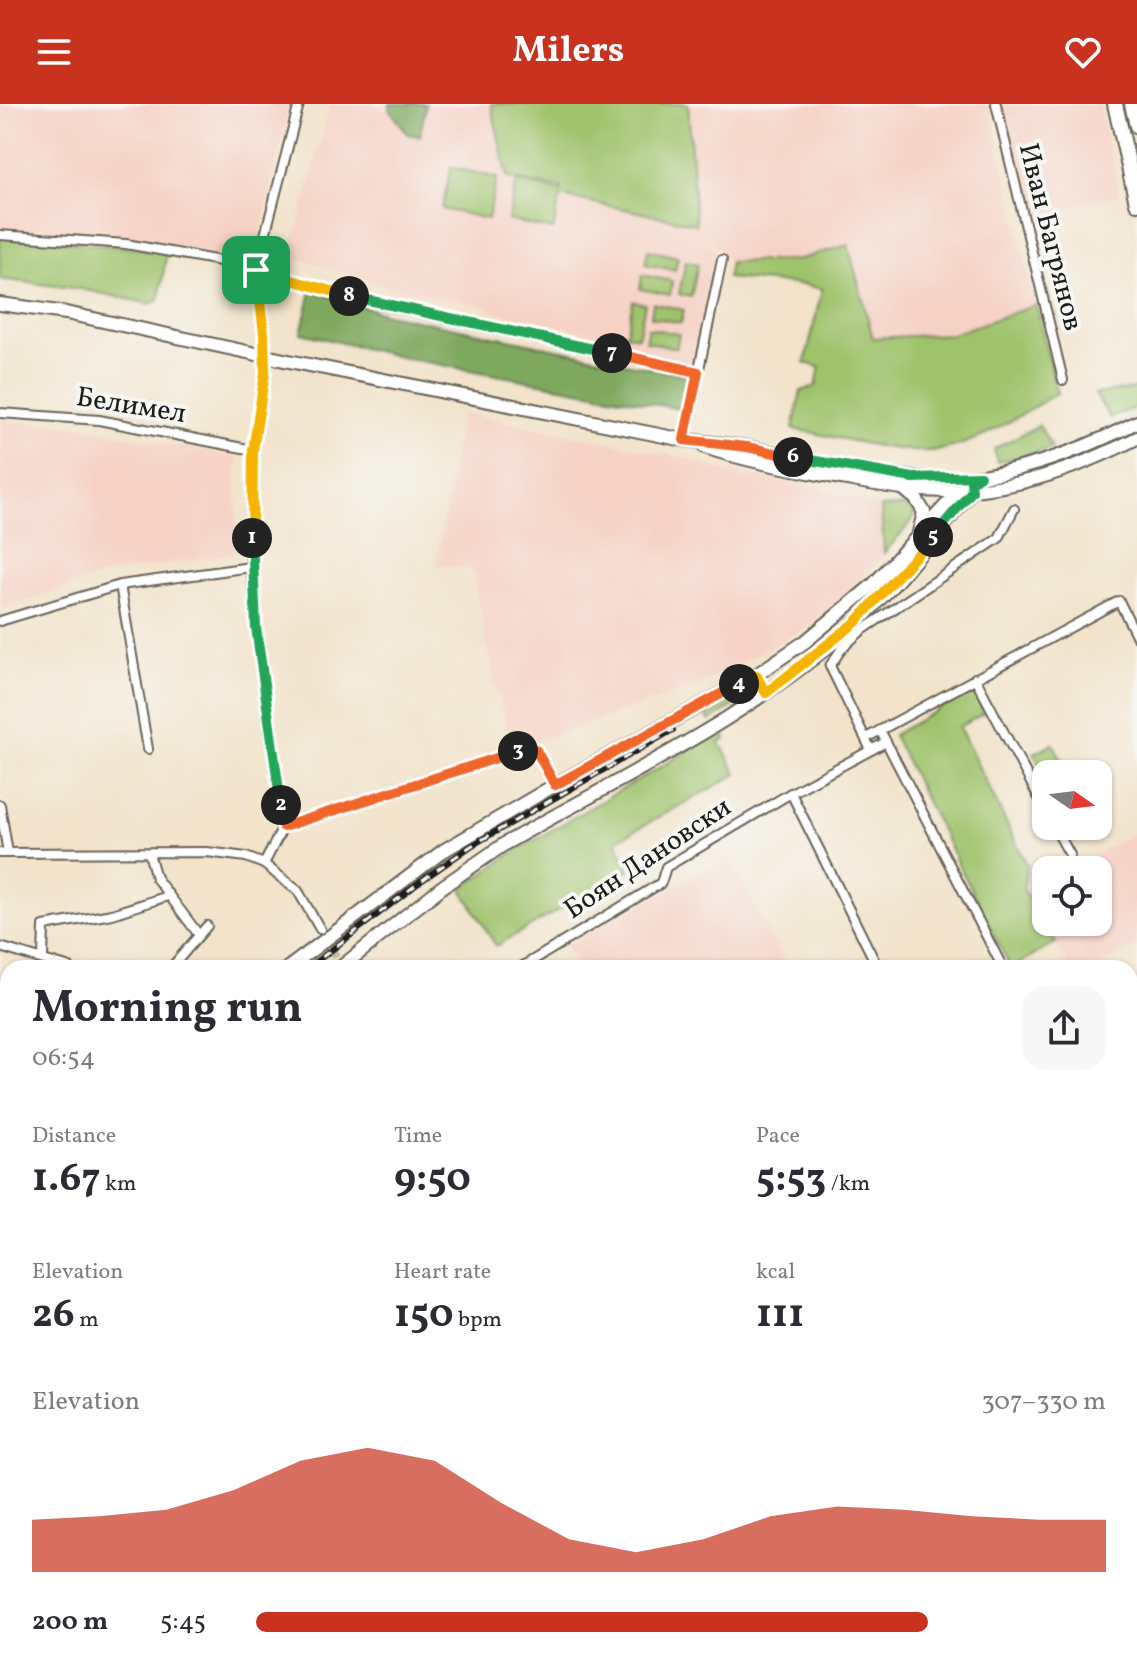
<!DOCTYPE html>
<html lang="en">
<head>
<meta charset="utf-8">
<style>
  :root { --surface:#fff; --page:#f7f7f7; --text:#2b2b33; --muted:#7c7c81; --accent:#c8321e }
  body { margin:0; font-family:Vollkorn,serif; background:var(--page); color:var(--text); height:100vh; display:flex; flex-direction:column; font-size:30px; white-space:nowrap }
  * { box-sizing:border-box; margin:0 }
  p { font-size:26px; color:var(--muted) }
  .icon { flex:none; width:44px; height:44px; fill:none; stroke:currentColor; stroke-width:2; stroke-linecap:round; stroke-linejoin:round }
  .map { position:relative; flex:1; overflow:hidden }
  .sheet { position:absolute; left:0px; top:856px; width:1138px; height:708px; display:flex; flex-direction:column; background:var(--surface); border-radius:24px 24px 0 0; box-shadow:0 2px 6px #0004 }
  .sheet>* { flex:none }
  .needle { width:52px; rotate:104deg }
  .tools { position:absolute; left:1032px; top:656px; display:grid; gap:16px }
  .tools a { display:grid; place-items:center; width:80px; height:80px; border-radius:16px; background:var(--surface); box-shadow:0 2px 6px #0004; font-size:40px }
  .pin { position:absolute; display:grid; place-items:center; width:68px; height:68px; color:#fff; margin:-34px; border-radius:16px; box-shadow:0 4px 12px #0006 }
  .km { position:absolute; width:40px; height:40px; margin:-20px; border-radius:50%; background:#222; color:#fff; font-size:22px; line-height:40px; text-align:center }
  .round { display:grid; place-items:center; flex:none; width:84px; height:84px; border-radius:24px; background:var(--page) }
  .headline { display:flex; align-items:center; justify-content:space-between; height:136px; padding:0 32px }
  h1 { font-size:44px; font-weight:700; line-height:60px }
  .figures { display:grid; grid-template-columns:repeat(3,1fr); gap:12px; height:136px; padding:8px 32px }
  .figures div { display:grid; align-content:center }
  .figures b { font-size:40px; font-weight:700 }
  .figures small { font-size:22px; font-weight:400 }
  .figures p { font-size:22px }
  .chart { height:224px; padding:16px 32px }
  .chart p { display:flex; justify-content:space-between }
  .chart svg { width:100%; height:144px; margin-top:8px; fill:var(--accent); opacity:.7 }
  ul { padding:0 32px; list-style:none; font-size:26px }
  li { display:grid; grid-template-columns:128px 96px 1fr; align-items:center; height:60px }
  li i { height:20px; border-radius:10px; background:var(--accent) }
  header { display:flex; justify-content:space-between; align-items:center; height:104px; padding:0 32px; background:var(--accent); color:#fff; font-size:36px; font-weight:700 }
  .map>svg:first-child { display:block }
  .built { fill:#f6d2c5 }
  .green { fill:#9fc26b; stroke:#5e6f44; stroke-width:2 }
  .forest { fill:#7fa85f; stroke:#4e623e; stroke-width:2 }
  .lines { fill:none; stroke-linecap:round; stroke-linejoin:round }
  .river { stroke:#48b1c7; stroke-width:16 }
  .minor-tunnel { stroke:#c7bba7; stroke-width:8; stroke-dasharray:8 4; stroke-linecap:butt }
  .minor-casing { stroke:#676259; stroke-width:12 }
  .secondary-casing { stroke:#676259; stroke-width:16 }
  .primary-casing { stroke:#676259; stroke-width:18 }
  .minor { stroke:#fff; stroke-width:8 }
  .secondary { stroke:#fff; stroke-width:12 }
  .primary { stroke:#fff; stroke-width:14 }
  .rail-casing { stroke:#1c1c1c; stroke-width:6 }
  .rail { stroke:#f6f6f2; stroke-width:3; stroke-dasharray:9; stroke-linecap:butt }
  .split-1-casing { stroke:#fff; stroke-width:16 }
  .split-2-casing { stroke:#fff; stroke-width:16 }
  .split-3-casing { stroke:#fff; stroke-width:16 }
  .split-4-casing { stroke:#fff; stroke-width:16 }
  .split-5-casing { stroke:#fff; stroke-width:16 }
  .split-6-casing { stroke:#fff; stroke-width:16 }
  .split-7-casing { stroke:#fff; stroke-width:16 }
  .split-8-casing { stroke:#fff; stroke-width:16 }
  .split-9-casing { stroke:#fff; stroke-width:16 }
  .split-1 { stroke:#f5b400; stroke-width:10 }
  .split-2 { stroke:#22a559; stroke-width:10 }
  .split-3 { stroke:#f0652b; stroke-width:10 }
  .split-4 { stroke:#f0652b; stroke-width:10 }
  .split-5 { stroke:#f5b400; stroke-width:10 }
  .split-6 { stroke:#22a559; stroke-width:10 }
  .split-7 { stroke:#f0652b; stroke-width:10 }
  .split-8 { stroke:#22a559; stroke-width:10 }
  .split-9 { stroke:#f5b400; stroke-width:10 }
  .labels { text-anchor:middle; dominant-baseline:central; stroke-width:8; stroke-linejoin:round; paint-order:stroke }
  .street-label { font-size:28px; fill:#1c1c1c; stroke:#f6f6f2 }
</style>
</head>
<body>
<header><svg class="icon" aria-label="menu" viewBox="0 0 24 24"><path d="M4 6h16M4 12h16M4 18h16"/></svg>Milers<svg class="icon" aria-label="heart" viewBox="0 0 24 24"><path d="M12 20l-8-8c-3-5 5-10 8-4 3-6 11-1 8 4z"/></svg></header>
<div class="map">
<svg width="1137" height="1564" viewBox="0 0 1137 1564">
  <rect width="100%" height="100%" fill="#f6f6f2"/>
  <filter id="ink" filterUnits="userSpaceOnUse"><feTurbulence type="fractalNoise" baseFrequency=".0125" numOctaves="2"/><feDisplacementMap in="SourceGraphic" scale="16" xChannelSelector="R" yChannelSelector="G"/><feConvolveMatrix kernelMatrix="1 2 1 2 8 2 1 2 1" color-interpolation-filters="sRGB"/></filter>
  <filter id="wash" filterUnits="userSpaceOnUse"><feTurbulence type="fractalNoise" baseFrequency=".006" numOctaves="4" result="noise"/><feDisplacementMap in="SourceGraphic" scale="32" xChannelSelector="R" yChannelSelector="G"/><feGaussianBlur stdDeviation="1.8" result="paint"/><feColorMatrix in="noise" values="0 0 0 0 0 0 0 0 0 0 0 0 0 0 0 0 0 1.4 0 .05"/><feComposite in="paint" operator="in"/></filter>
  <g filter="url(#wash)">
    <rect width="100%" height="100%" fill="#f2e3ca"/>
    <g class="built">
      <polygon points="0,0 290,0 253,161 128,135 0,127"/>
      <polygon points="330,0 371,0 388,5 390,0 989,0 1036,201 952,230 873,234 848,141 797,156 730,158 701,126 717,151 694,262 619,246 620,235 490,207 490,203 399,185 290,152"/>
      <polygon points="1003,0 1099,0 1120,91 1029,113"/>
      <polygon points="461,309 687,354 718,365 819,384 881,403 884,449 854,484 806,524 698,582 514,644 495,580 472,466 436,461"/>
      <polygon points="0,316 83,323 237,353 236,449 108,470 0,506"/>
      <polygon points="1137,728 1137,842 1095,864 1069,864 1028,786 1046,776 1046,818 1098,818 1098,766 1066,766"/>
      <polygon points="728,753 788,864 577,864 565,841"/>
      <polygon points="217,1556 448,1556 457,1564 212,1564"/>
    </g>
    <g class="green">
      <polygon points="491,0 688,0 696,120 561,92 553,126 508,116 517,77 561,87 562,84 508,74"/>
      <polygon points="451,63 497,74 488,115 442,105"/>
      <polygon points="0,131 167,147 159,196 150,200 81,185 0,175"/>
      <path d="M848 141 873 234 952 230 1036 201 1057 289C1017 313 964 351 915 347 875 344 833 332 793 325L801 287 816 282 820 263 805 259 822 185 805 181 727 174 730 158 797 156Z"/>
      <polygon points="648,146 678,153 675,166 645,160"/>
      <polygon points="686,157 698,160 691,193 679,190"/>
      <polygon points="642,171 672,177 670,191 640,185"/>
      <polygon points="633,197 645,200 638,233 626,230"/>
      <polygon points="653,199 684,206 681,219 651,213"/>
      <polygon points="648,224 679,230 676,244 645,237"/>
      <polygon points="1137,284 1137,303 1110,314 1095,290"/>
      <polygon points="1039,321 1052,344 997,358 994,345"/>
      <polygon points="904,402 914,408 912,417 884,449 881,403"/>
      <polygon points="744,582 751,591 710,617 702,605"/>
      <polygon points="973,586 984,609 959,623 1027,761 1023,785 1056,839 1011,864 893,631"/>
      <polygon points="722,627 726,635 720,639 737,670 616,737 630,765 496,842 462,785 509,751"/>
      <polygon points="1053,639 1069,670 1046,670 1046,672 1034,649"/>
    </g>
    <g class="forest">
      <polygon points="390,0 426,0 420,32 408,30 389,5"/>
      <polygon points="311,187 387,210 688,272 681,305 404,254 301,229"/>
      <polygon points="0,969 8,979 8,1396 0,1395"/>
      <polygon points="1130,1457 1137,1457 1137,1564 467,1564 456,1556 1130,1556"/>
      <polygon points="0,1459 8,1460 8,1556 124,1556 116,1564 0,1564"/>
    </g>
    <g class="lines">
      <g class="river">
        <polyline points="0,1231 8,1238"/>
        <polyline points="598,1556 610,1564"/>
        <polyline points="1052,1556 1058,1564"/>
        <polyline points="921,1564 932,1564"/>
        <polyline points="989,1564 993,1556"/>
      </g>
    </g>
  </g>
  <g filter="url(#ink)">
    <g class="lines">
      <polyline class="minor-tunnel" points="320,825 343,864"/>
      <g class="minor-casing">
        <g id="minor">
          <polyline points="996,0 1063,276"/>
          <polyline points="0,131 126,140 226,158 378,200 698,268"/>
          <polyline points="0,309 99,316 253,346"/>
          <polyline points="684,336 722,156"/>
          <polyline points="120,481 148,645"/>
          <polyline points="0,517 120,481 251,463"/>
          <polyline points="975,574 1046,707"/>
          <polyline points="880,626 1003,864"/>
          <polyline points="866,634 1119,497 1137,533"/>
          <polyline points="871,646 830,562 842,544 861,527 999,434 1014,405"/>
          <polyline points="791,689 878,864"/>
          <polyline points="0,701 8,749"/>
          <polyline points="1054,722 1070,751"/>
          <polyline points="283,723 256,523 251,463 251,391 253,346 265,269 264,229 256,166 299,0"/>
          <polyline points="0,749 207,748 246,753 264,760 283,723 529,643 536,646 555,681"/>
          <polyline points="149,749 156,774 199,831"/>
          <polyline points="264,760 298,787 320,825"/>
          <polyline points="0,843 70,864"/>
          <polyline points="43,854 44,822 112,810 168,792"/>
          <polyline points="171,864 207,822"/>
          <polyline points="520,864 661,779 666,763 791,689 886,638"/>
          <polyline points="1130,883 1137,879"/>
          <polyline points="0,964 8,973"/>
          <polyline points="1130,1105 1137,1118"/>
          <polyline points="1130,1187 1137,1201"/>
          <polyline points="1130,1366 1137,1362"/>
          <polyline points="0,1403 8,1405"/>
          <polyline points="1130,1457 1137,1457"/>
        </g>
      </g>
      <g class="secondary-casing">
        <g id="secondary">
          <path d="M0 200 66 209 284 256 684 336C706 338 729 340 751 344 826 359 904 383 981 372 1036 364 1088 343 1137 318"/>
          <path d="M705 343C746 357 788 364 830 372 854 376 878 381 902 384 986 396 1063 372 1137 334"/>
          <polyline points="904,385 916,395 924,408 919,429"/>
          <polyline points="288,864 443,747 555,681 756,571 806,537 874,480 959,387 978,374"/>
          <path d="M340 864 442 783 506 739C625 671 753 612 855 519 898 480 935 432 972 387L969 376"/>
          <polyline points="0,1097 8,1091"/>
          <polyline points="0,1127 8,1121"/>
        </g>
      </g>
      <g class="primary-casing">
        <g id="primary">
          <polyline points="1115,0 1137,99"/>
          <polyline points="1132,0 1137,22"/>
        </g>
      </g>
      <use href="#minor" class="minor"/>
      <use href="#secondary" class="secondary"/>
      <use href="#primary" class="primary"/>
      <g class="rail-casing">
        <g id="rail">
          <polyline points="308,864 421,777 471,742 673,626"/>
          <polyline points="0,1108 8,1101"/>
        </g>
      </g>
      <use href="#rail" class="rail"/>
    </g>
  </g>
  <g class="lines" filter="url(#ink)">
    <g class="split-1-casing">
      <polyline id="split-1" points="252,434 253,346 265,269 264,229 256,166"/>
    </g>
    <g class="split-2-casing">
      <polyline id="split-2" points="252,434 256,523 281,701"/>
    </g>
    <g class="split-3-casing">
      <polyline id="split-3" points="281,701 283,723 518,647"/>
    </g>
    <g class="split-4-casing">
      <polyline id="split-4" points="518,647 529,643 536,646 555,681 739,580"/>
    </g>
    <g class="split-5-casing">
      <polyline id="split-5" points="739,580 756,571 766,589 856,518 933,433"/>
    </g>
    <g class="split-6-casing">
      <polyline id="split-6" points="793,353 913,374 980,372 971,378 972,387 933,433"/>
    </g>
    <g class="split-7-casing">
      <polyline id="split-7" points="612,249 698,268 684,336 747,343 793,353"/>
    </g>
    <g class="split-8-casing">
      <polyline id="split-8" points="349,192 612,249"/>
    </g>
    <g class="split-9-casing">
      <polyline id="split-9" points="256,166 349,192"/>
    </g>
    <use href="#split-1" class="split-1"/>
    <use href="#split-2" class="split-2"/>
    <use href="#split-3" class="split-3"/>
    <use href="#split-4" class="split-4"/>
    <use href="#split-5" class="split-5"/>
    <use href="#split-6" class="split-6"/>
    <use href="#split-7" class="split-7"/>
    <use href="#split-8" class="split-8"/>
    <use href="#split-9" class="split-9"/>
  </g>
  <g class="labels">
    <g class="street-label">
      <text transform="translate(1050 133) rotate(76)">Иван Багрянов</text>
      <text transform="translate(131 302) rotate(9)">Белимел</text>
      <text transform="translate(648 755) rotate(-34)">Боян Дановски</text>
    </g>
  </g>
</svg>
<div class="tools">
<a><svg class="needle" viewBox="-14 -14 28 28"><path d="M0-13l5 13h-10z" fill="#e53935"/><path d="M0 13l5-13h-10z" fill="#7c7c81"/></svg></a>
<a><svg class="icon" aria-label="locate" viewBox="0 0 24 24"><circle cx="12" cy="12" r="6"/><path d="M12 2v4M12 18v4M2 12h4M18 12h4"/></svg></a>
</div>
<div class="pin" style="left:256px;top:166px;background:#1e9e55"><svg class="icon" aria-label="arrive" viewBox="0 0 24 24"><path d="M6 21V4h12l-3 4 3 4H6"/></svg></div>
<b class="km" style="left:252px;top:434px">1</b>
<b class="km" style="left:281px;top:701px">2</b>
<b class="km" style="left:518px;top:647px">3</b>
<b class="km" style="left:739px;top:580px">4</b>
<b class="km" style="left:933px;top:433px">5</b>
<b class="km" style="left:793px;top:353px">6</b>
<b class="km" style="left:612px;top:249px">7</b>
<b class="km" style="left:349px;top:192px">8</b>
<section class="sheet">
<div class="headline"><div><h1>Morning run</h1><p>06:54</p></div><a class="round"><svg class="icon" aria-label="share" viewBox="0 0 24 24"><path d="M12 15V3M7 8l5-5 5 5M5 13v7h14v-7"/></svg></a></div>
<div class="figures">
<div><p>Distance</p><b>1.67<small> km</small></b></div>
<div><p>Time</p><b>9:50</b></div>
<div><p>Pace</p><b>5:53<small> /km</small></b></div>
</div>
<div class="figures">
<div><p>Elevation</p><b>26<small> m</small></b></div>
<div><p>Heart rate</p><b>150<small> bpm</small></b></div>
<div><p>kcal</p><b>111</b></div>
</div>
<div class="chart"><p><span>Elevation</span>307–330 m</p>
<svg viewBox="0 0 160 44" preserveAspectRatio="none"><path d="M0 44V28L10 27L20 25L30 19L40 10L50 6L60 10L70 23L80 34L90 38L100 34L110 27L120 24L130 25L140 27L150 28L160 28V44z"/></svg>
</div>
<ul>
<li><b>200 m</b>5:45<i style="width:79%"></i></li>
</ul>
</section>
</div>
</body>
</html>
